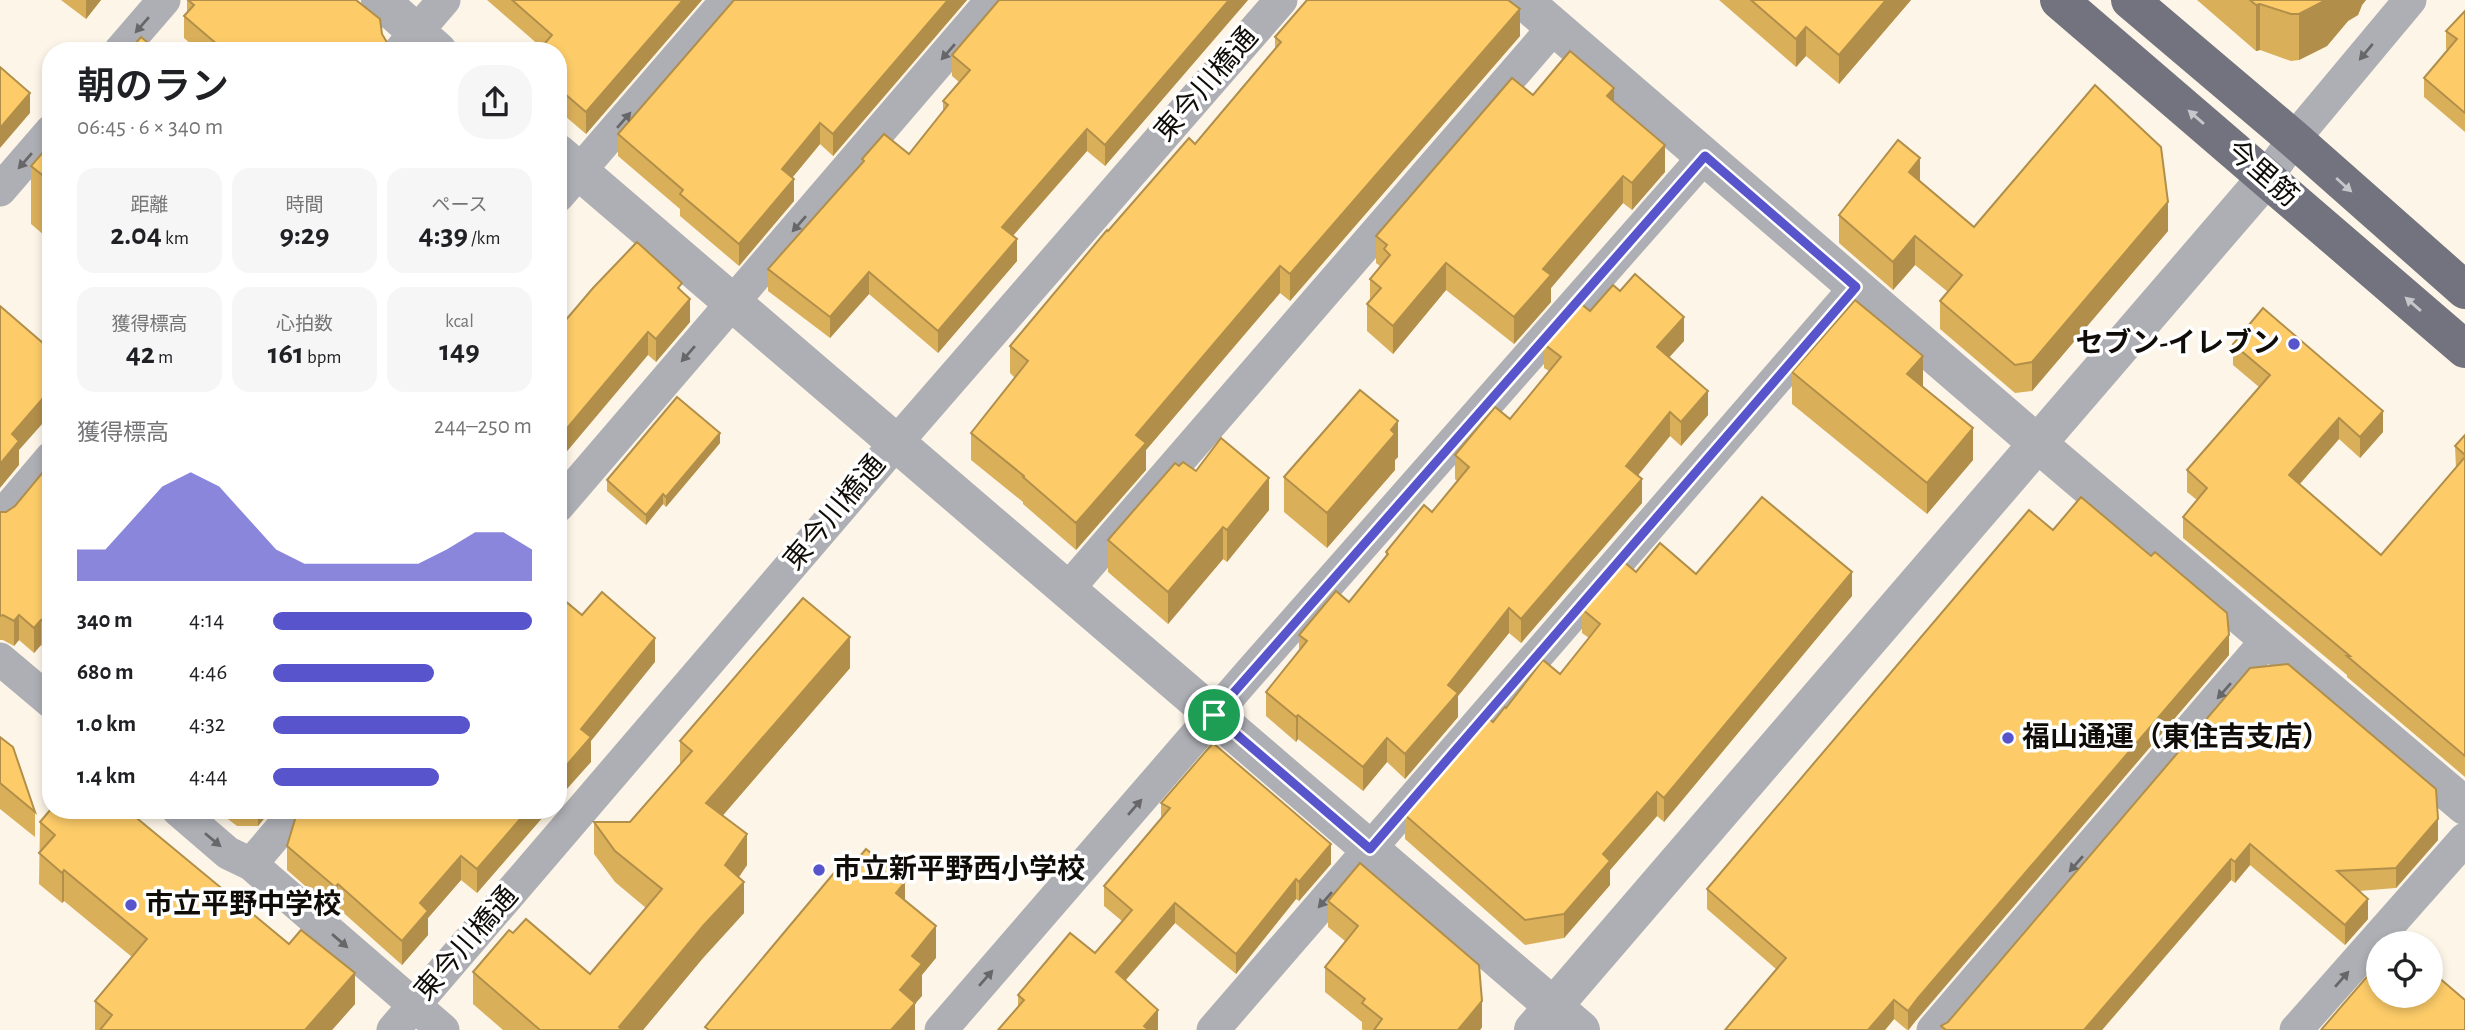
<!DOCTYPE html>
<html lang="ja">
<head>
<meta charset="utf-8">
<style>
  :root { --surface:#fff; --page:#f6f6f6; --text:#202124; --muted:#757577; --accent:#5854cc }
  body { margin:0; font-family:"Alegreya Sans","Noto Sans JP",sans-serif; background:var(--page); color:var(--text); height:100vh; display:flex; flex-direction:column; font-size:26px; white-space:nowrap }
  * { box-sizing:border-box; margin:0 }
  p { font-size:23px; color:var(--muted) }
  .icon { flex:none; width:38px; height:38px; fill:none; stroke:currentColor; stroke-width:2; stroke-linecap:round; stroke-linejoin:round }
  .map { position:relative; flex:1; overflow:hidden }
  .side { position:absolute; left:42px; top:42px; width:525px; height:777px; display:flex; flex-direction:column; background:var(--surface); border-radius:28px; box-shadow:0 4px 10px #0003 }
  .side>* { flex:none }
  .fabs { position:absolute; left:2366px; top:931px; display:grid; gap:14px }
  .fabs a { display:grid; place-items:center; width:77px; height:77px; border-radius:50%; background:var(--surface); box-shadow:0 4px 10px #0003; font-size:35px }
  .pin { position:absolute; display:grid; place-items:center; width:60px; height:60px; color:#fff; margin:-30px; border:4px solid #fff; border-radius:50%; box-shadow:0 2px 7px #0007 }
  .round { display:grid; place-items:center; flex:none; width:74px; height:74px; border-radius:28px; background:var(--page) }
  .overview { display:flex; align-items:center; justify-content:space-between; height:119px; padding:0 35px }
  h1 { font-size:38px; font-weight:600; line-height:52px }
  .stats { display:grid; grid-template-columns:repeat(3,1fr); gap:10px; height:119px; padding:7px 35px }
  .stats div { display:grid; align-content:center; border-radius:18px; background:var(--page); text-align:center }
  .stats b { font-size:30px; font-weight:600 }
  .stats small { font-size:19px; font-weight:400 }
  .stats p { font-size:19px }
  .chart { height:196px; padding:14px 35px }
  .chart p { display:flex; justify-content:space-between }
  .chart svg { width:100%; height:126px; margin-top:7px; fill:var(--accent); opacity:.7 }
  ul { padding:0 35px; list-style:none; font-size:23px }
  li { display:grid; grid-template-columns:112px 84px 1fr; align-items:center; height:52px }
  li i { height:18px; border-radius:9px; background:var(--accent) }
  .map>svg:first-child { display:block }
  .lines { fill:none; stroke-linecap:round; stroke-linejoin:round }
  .minor { stroke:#aeafb5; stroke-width:33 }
  .tertiary { stroke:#aeafb5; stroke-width:38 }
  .primary { stroke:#72737e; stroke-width:38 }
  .wall { fill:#daaf5a }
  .shaded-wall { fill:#b18f4a }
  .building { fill:#fdcc69; stroke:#b18f4a; stroke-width:2 }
  .oneway { fill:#676668 }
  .oneway2 { fill:#c7c7cb }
  .route-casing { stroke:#fff; stroke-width:14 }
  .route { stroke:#5854cc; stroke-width:9 }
  .poi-dot { fill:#5854cc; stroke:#fff; stroke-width:2.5 }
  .labels { text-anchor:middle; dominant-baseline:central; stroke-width:7; stroke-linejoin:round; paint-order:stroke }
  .street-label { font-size:28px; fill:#100d09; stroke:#fff }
  .poi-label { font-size:28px; font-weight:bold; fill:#100d09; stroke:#fff; text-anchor:start }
</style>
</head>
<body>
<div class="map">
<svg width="2465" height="1030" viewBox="0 0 2465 1030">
  <rect width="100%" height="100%" fill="#fdf6e8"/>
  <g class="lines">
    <g class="minor">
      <polyline points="120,51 164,0"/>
      <polyline points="400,51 444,0"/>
      <polyline points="2266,178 2294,139 2410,0"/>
      <polyline points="0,190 51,131"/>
      <polyline points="558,196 727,0"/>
      <polyline points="558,506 992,0"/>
      <polyline points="0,518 51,458"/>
      <polyline points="1067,590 1554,27"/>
      <polyline points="0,659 51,702"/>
      <polyline points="178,810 228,853 251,864 443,1030"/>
      <polyline points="251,864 297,810"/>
      <polyline points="393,1030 896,443 1281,0"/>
      <polyline points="941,1030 1248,675 1705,156"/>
      <polyline points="1213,1030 1856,287"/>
      <polyline points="1933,1030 2268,639"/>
      <polyline points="2296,1030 2465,839"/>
    </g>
    <g class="tertiary">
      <polyline points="380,0 438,51"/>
      <polyline points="1523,0 2038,444 2465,806"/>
      <polyline points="558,153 1581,1030"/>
      <polyline points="1533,1030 2266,178"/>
    </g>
    <g class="primary">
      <polyline points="2059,0 2465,349"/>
      <polyline points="2130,0 2294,139 2465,290"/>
    </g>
  </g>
  <g class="wall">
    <polygon points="61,0 101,0 86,19"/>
    <polygon points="187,0 382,34 388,44 397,48 415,51 199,51 184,38 184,16 187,12"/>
    <polygon points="487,0 702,0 586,134 558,110 558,51 541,47"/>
    <polygon points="734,0 967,0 833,156 820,144 792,178 794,201 739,266 680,216 680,209 618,156 618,134"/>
    <polygon points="999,0 1248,0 1105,166 1087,151 1013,236 1017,261 938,353 869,294 830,338 768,291 768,269 862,163 862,159 909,154 943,111 943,101 959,82 952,76 952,55"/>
    <polygon points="1719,0 1911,0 1839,84 1806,56 1796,67"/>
    <polygon points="2197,0 2366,0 2362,5 2358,15 2348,21 2327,46 2299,60 2291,61 2260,50 2256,51"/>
    <polygon points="2465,11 2465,132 2424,97 2424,78 2448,51 2446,49 2446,31"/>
    <polygon points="1520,36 1290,301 1280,293 1146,450 1146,470 1076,550 1023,504 1023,502 971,460 971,433 1015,378 1010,373 1010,346 1195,144 1275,49 1275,37"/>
    <polygon points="1533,95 1614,102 1665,172 1632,210 1623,203 1551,288 1551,302 1514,344 1446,290 1393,354 1367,331 1367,304 1370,301 1370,279 1380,266 1376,263 1376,236"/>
    <polygon points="51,143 51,241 31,224 31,166"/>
    <polygon points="1920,181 1974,227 2168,231 2032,391 2015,393 1940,329 1940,301 1948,292 1915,265 1893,290 1839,243 1839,215"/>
    <polygon points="682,292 690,322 656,362 648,355 558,329"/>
    <polygon points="1590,311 1684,341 1669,357 1708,415 1681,446 1670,436 1638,475 1642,503 1521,643 1509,633 1458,696 1458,717 1405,779 1387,762 1363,791 1298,739 1296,742 1266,716 1266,692 1299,651 1299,635 1349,602 1386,557 1386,552 1432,512 1457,481 1455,479 1455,455 1510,419 1549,371 1544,368 1544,344"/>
    <polygon points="2233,344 2383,432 2360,458 2339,439 2300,484 2381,555 2456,468 2455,446 2465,435 2465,777 2347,677 2347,675 2183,538 2183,517 2197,500 2187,492 2187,470 2259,387 2233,365"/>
    <polygon points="1792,372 1923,387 1973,460 1927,514 1792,404"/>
    <polygon points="720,443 666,507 663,504 646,525 607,491 607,480"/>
    <polygon points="1398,457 1395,460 1395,470 1327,548 1284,512 1284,477"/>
    <polygon points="1179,466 1196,471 1269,510 1227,562 1223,559 1168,624 1108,572 1108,540"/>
    <polygon points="51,468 51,653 41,645 34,653 19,640 14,646 3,640 0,640 0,512 6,512 15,506"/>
    <polygon points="1636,572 1696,574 1852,596 1664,822 1657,816 1610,870 1610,885 1564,938 1525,945 1405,839 1405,815 1506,708 1560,674 1589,638 1582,633 1582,609"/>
    <polygon points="2229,655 1918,1017 1909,1030 1907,1030 1894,1019 1885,1030 1725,1030 1776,969 1707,909 1707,889"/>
    <polygon points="850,668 723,815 747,865 739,877 744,913 703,958 643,1030 503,1030 473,1004 473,972 513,933 590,974 646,908 615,882 594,854 594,822 630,822 680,764 680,741"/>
    <polygon points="2250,668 2438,840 2396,888 2359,891 2368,919 2345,945 2250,865 2235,883 2231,880 2102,1030 1941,1030 1941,1026 1948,1022"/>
    <polygon points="0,737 35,812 35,837 0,809"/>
    <polygon points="1161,803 1331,864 1299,901 1296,899 1236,974 1175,923 1126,980 1018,1007 1018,995 1095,953 1122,921 1104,906 1104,886 1161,818"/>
    <polygon points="216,810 271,810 258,826 237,826"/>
    <polygon points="549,810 477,893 461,880 428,918 428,935 402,965 338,908 335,912 287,870 287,846"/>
    <polygon points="40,822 355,1004 332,1030 95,1030 95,1001 132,957 64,901 62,903 39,884"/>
    <polygon points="1328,901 1482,1027 1480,1030 1363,1030 1362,1029 1362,1022 1325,992 1325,967 1345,941 1328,927"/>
  </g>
  <g class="shaded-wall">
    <polygon points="86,0 101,0 86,19"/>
    <polygon points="683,0 702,0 586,134 586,112"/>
    <polygon points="948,0 967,0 833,156 833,134"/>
    <polygon points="1229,0 1248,0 1105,166 1105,145"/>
    <polygon points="1886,0 1911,0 1839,84 1839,55"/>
    <polygon points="2326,0 2366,0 2362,5 2358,15 2348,21 2327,46 2299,60 2299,14"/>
    <polygon points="2260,4 2260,50 2256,51 2256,5"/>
    <polygon points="1520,9 1520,36 1290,301 1290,274"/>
    <polygon points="1806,27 1806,56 1796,67 1796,39"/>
    <polygon points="1614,88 1614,115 1607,96"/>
    <polygon points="30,93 30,113 0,148 0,128"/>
    <polygon points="820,123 820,144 782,190 782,169"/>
    <polygon points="1087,129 1087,151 1002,248 1002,227"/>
    <polygon points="1665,145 1665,172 1632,210 1632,183"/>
    <polygon points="1920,158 1920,186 1909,172"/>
    <polygon points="1623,176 1623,203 1551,288 1551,302 1514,344 1514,317 1543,269"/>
    <polygon points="794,179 794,201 739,266 739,244"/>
    <polygon points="2168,202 2168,231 2032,391 2032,362"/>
    <polygon points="1915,236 1915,265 1893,290 1893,262"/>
    <polygon points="1017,239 1017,261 938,353 938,331"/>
    <polygon points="1446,263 1446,290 1393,354 1393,326"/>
    <polygon points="1280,266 1280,293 1146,450 1146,470 1076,550 1076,523 1136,435"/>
    <polygon points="869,272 869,294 830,338 830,317"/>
    <polygon points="690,299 690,322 656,362 656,339"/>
    <polygon points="1684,317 1684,341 1657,371 1657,347"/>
    <polygon points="648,332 648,355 558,462 558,439"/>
    <polygon points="1923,356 1923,387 1907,374"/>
    <polygon points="51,389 51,414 19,450 19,465 0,488 0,464 12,434"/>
    <polygon points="1708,391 1708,415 1681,446 1681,422"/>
    <polygon points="2383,411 2383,432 2360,458 2360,437"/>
    <polygon points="1670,412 1670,436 1626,490 1626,466"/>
    <polygon points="2339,418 2339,439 2289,496 2289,475"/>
    <polygon points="1398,421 1398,457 1395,460 1395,470 1327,548 1327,513"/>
    <polygon points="1973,428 1973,460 1927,514 1927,483"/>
    <polygon points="720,433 720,443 666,507 666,497"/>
    <polygon points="1269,478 1269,510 1227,562 1227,530"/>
    <polygon points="1642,479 1642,503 1521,643 1521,619"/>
    <polygon points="663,494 663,504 646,525 646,515"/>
    <polygon points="1223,527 1223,559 1168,624 1168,592"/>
    <polygon points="1852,572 1852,596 1664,822 1664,798"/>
    <polygon points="1509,608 1509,633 1458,696 1458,717 1405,779 1405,754 1448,685"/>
    <polygon points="19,615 19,640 14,646 14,621"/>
    <polygon points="41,620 41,645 34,653 34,628"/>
    <polygon points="2229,635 2229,655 1908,1030 1908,1011 1918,998"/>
    <polygon points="850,637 850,668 706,835 706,803"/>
    <polygon points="655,638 655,662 591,741 591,762 558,799 558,775 581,729"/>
    <polygon points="1298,715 1298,739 1296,742 1296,717"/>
    <polygon points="1387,738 1387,762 1363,791 1363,767"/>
    <polygon points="1657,792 1657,816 1610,870 1610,885 1564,938 1564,914 1603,854"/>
    <polygon points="258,810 271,810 258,826"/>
    <polygon points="528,810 549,810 477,893 477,869"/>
    <polygon points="2438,819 2438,840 2396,888 2396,868"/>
    <polygon points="747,834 747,865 725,897 725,865"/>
    <polygon points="1331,844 1331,864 1299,901 1299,882"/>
    <polygon points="2250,844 2250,865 2235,883 2235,862"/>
    <polygon points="461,856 461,880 428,918 428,935 402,965 402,941 420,903"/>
    <polygon points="2231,859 2231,880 2102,1030 2084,1030"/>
    <polygon points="64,870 64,901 62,903 62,873"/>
    <polygon points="1296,879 1296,899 1236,974 1236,954"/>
    <polygon points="744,882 744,913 703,958 643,1030 619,1030 619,1027 703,926"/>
    <polygon points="905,882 905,913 896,893"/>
    <polygon points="338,884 338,908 335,912 335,887"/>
    <polygon points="2368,899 2368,919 2345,945 2345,925"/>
    <polygon points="1175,903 1175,923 1116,991 1116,972"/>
    <polygon points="936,926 936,958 922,975 922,996 915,1004 915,1030 891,1030 900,990 912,956"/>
    <polygon points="355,973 355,1004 332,1030 305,1030"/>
    <polygon points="1894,1000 1894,1019 1885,1030 1868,1030"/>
    <polygon points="1482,1001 1482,1027 1480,1030 1458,1030"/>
    <polygon points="1158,1010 1158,1030 1144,1030 1144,1026"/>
  </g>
  <g class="building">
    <polygon points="188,0 356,0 380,19 382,34 388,44 397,48 408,46 415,51 225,51 184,16 194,5"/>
    <polygon points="512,0 683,0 586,112 558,88 558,51 538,51 552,35"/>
    <polygon points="734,0 948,0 833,134 820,123 782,169 794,179 739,244 680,194 683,190 618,134"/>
    <polygon points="999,0 1229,0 1105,145 1087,129 1002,227 1017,239 938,331 869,272 830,317 768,269 864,161 862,159 884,134 909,154 948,105 943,101 970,70 952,55"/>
    <polygon points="1307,0 1508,0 1520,9 1290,274 1280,266 1136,435 1146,443 1076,523 1023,477 1024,476 971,433 1028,361 1010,346 1107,230 1108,231 1189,138 1195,144 1281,42 1275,37"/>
    <polygon points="1751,0 1886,0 1839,55 1806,27 1796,39"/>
    <polygon points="2250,0 2326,0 2299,14 2291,14 2260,4 2256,5"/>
    <polygon points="2465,11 2465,113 2424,78 2457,39 2446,31"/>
    <polygon points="141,37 158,51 129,51"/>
    <polygon points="1570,51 1614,88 1607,96 1665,145 1632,183 1623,176 1543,269 1551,275 1514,317 1446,263 1393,326 1367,304 1381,288 1370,279 1390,255 1384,249 1387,245 1376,236 1512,78 1533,95"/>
    <polygon points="0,67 30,93 0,128"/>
    <polygon points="2095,85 2161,147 2168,202 2032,362 2015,365 1940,301 1962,275 1915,236 1893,262 1839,215 1898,140 1920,158 1909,172 1974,227"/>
    <polygon points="51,143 51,182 31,166"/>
    <polygon points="637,242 682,283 678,288 690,299 656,339 648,332 558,439 558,329 593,288"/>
    <polygon points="1635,274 1684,317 1657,347 1708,391 1681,422 1670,412 1626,466 1642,479 1521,619 1509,608 1448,685 1458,693 1405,754 1387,738 1363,767 1298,715 1296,717 1266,692 1307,641 1299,635 1336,591 1349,602 1388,554 1386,552 1424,505 1432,512 1469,467 1455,455 1495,407 1510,419 1561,357 1544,344 1580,303 1590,311 1613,285 1620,291"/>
    <polygon points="1855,300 1923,356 1907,374 1973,428 1927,483 1792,372"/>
    <polygon points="0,306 51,350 51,389 12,434 19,441 0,464"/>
    <polygon points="2263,308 2383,411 2360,437 2339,418 2289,475 2381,555 2465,457 2465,756 2347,656 2350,656 2183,517 2207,488 2187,470 2270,375 2233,344"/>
    <polygon points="1360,390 1398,421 1391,430 1395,434 1327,513 1284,477"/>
    <polygon points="677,397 720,433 666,497 663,494 646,515 607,480"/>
    <polygon points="2465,435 2465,455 2455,446"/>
    <polygon points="1221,438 1269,478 1227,530 1223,527 1168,592 1108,540 1175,463 1179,466 1183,462 1196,471"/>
    <polygon points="48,466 51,468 51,628 41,620 34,628 19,615 14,621 3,615 0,616 0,512 6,512 15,506"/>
    <polygon points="1762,497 1852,572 1664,798 1657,792 1603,854 1610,861 1564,914 1525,920 1405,815 1488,718 1493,722 1505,707 1506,708 1543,660 1560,674 1600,624 1582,609 1623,561 1636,572 1660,543 1696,574"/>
    <polygon points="2081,497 2151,556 2155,552 2227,613 2229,635 1918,998 1908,1011 1894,1000 1868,1030 1725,1030 1786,958 1707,889 2029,510 2053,530"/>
    <polygon points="602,592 655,638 581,729 591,737 558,775 558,595 582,615"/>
    <polygon points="803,598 850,637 706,803 747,834 725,865 744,882 703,926 619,1027 622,1030 540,1030 473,972 509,930 513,933 526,919 590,974 662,889 615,851 594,822 630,822 692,751 680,741"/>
    <polygon points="2288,664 2436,789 2438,819 2396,868 2337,871 2368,899 2345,925 2250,844 2235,862 2231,859 2084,1030 1946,1030 1941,1026 1948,1022 2250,668"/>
    <polygon points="0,737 13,747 35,812 0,783"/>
    <polygon points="1213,743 1331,844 1299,882 1296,879 1236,954 1175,903 1116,972 1158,1010 1144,1026 1149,1030 998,1030 1024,1000 1018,995 1070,933 1095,953 1132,910 1104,886 1170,808 1161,803"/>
    <polygon points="51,809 51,810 127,810 289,944 301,930 355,973 305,1030 100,1030 112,1015 95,1001 147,939 64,870 62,873 39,853 55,835 40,822"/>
    <polygon points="301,810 528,810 477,869 461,856 420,903 428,911 402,941 338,884 335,887 287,846 296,816"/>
    <polygon points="866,849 905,882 896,893 936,926 912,956 922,964 900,990 915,1003 891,1030 709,1030 705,1027 844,861 851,867"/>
    <polygon points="1360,863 1479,965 1482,1001 1458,1030 1374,1030 1382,1019 1362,1003 1365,999 1325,967 1358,926 1328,901"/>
    <polygon points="2378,964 2378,996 2431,996 2431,971 2465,1000 2465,1030 2321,1030"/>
  </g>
  <defs><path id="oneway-solid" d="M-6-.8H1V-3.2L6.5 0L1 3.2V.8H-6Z" transform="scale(1.75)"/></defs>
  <g class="oneway">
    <use href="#oneway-solid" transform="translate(142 25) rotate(131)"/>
    <use href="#oneway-solid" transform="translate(948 52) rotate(131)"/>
    <use href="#oneway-solid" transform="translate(2366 52) rotate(130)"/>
    <use href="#oneway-solid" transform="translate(624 120) rotate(-49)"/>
    <use href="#oneway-solid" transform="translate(25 161) rotate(131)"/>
    <use href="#oneway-solid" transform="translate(799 224) rotate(131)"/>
    <use href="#oneway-solid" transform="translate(688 354) rotate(131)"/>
    <use href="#oneway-solid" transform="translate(2224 691) rotate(131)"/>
    <use href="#oneway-solid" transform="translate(1135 807) rotate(-49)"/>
    <use href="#oneway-solid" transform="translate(213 840) rotate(40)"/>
    <use href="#oneway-solid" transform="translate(2076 864) rotate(131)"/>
    <use href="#oneway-solid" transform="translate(1325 900) rotate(131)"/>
    <use href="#oneway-solid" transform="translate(340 941) rotate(41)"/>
    <use href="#oneway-solid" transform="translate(986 978) rotate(-49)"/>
    <use href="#oneway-solid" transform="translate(2342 979) rotate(-49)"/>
  </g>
  <g class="oneway2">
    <use href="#oneway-solid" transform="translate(2196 117) rotate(-139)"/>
    <use href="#oneway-solid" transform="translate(2344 185) rotate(42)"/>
    <use href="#oneway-solid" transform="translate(2413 304) rotate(-139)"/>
  </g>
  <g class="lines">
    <g class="route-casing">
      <polygon id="route" points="1705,156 1856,287 1370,849 1214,715"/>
    </g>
    <use href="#route" class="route"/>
  </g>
  <g class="poi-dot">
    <circle cx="2294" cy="344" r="7"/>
    <circle cx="2008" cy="738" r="7"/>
    <circle cx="819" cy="870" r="7"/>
    <circle cx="131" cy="905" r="7"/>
  </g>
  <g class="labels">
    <g class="street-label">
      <text transform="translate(1207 85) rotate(-49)">東今川橋通</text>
      <text transform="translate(2262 174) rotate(41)">今里筋</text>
      <text transform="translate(835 513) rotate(-50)">東今川橋通</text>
      <text transform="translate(467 944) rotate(-49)">東今川橋通</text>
    </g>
    <g class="poi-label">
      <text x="2280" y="344" text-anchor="end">セブン-イレブン</text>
      <text x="2022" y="738">福山通運（東住吉支店）</text>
      <text x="833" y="870">市立新平野西小学校</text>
      <text x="145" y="905">市立平野中学校</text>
    </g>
  </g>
</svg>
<div class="fabs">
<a><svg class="icon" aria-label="locate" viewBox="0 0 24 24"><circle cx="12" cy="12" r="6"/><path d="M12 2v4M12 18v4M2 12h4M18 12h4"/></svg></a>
</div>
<div class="pin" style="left:1214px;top:715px;background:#1e9e55"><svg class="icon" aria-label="arrive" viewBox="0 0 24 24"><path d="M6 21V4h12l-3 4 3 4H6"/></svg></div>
<section class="side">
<div class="overview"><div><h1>朝のラン</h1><p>06:45 · 6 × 340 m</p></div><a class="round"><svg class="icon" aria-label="share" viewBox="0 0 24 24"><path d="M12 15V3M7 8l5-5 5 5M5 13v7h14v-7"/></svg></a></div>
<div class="stats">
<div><p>距離</p><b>2.04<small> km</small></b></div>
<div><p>時間</p><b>9:29</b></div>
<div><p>ペース</p><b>4:39<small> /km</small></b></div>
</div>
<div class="stats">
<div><p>獲得標高</p><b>42<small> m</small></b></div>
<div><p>心拍数</p><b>161<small> bpm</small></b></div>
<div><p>kcal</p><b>149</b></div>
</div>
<div class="chart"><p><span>獲得標高</span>244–250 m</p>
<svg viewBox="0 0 160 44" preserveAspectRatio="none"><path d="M0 44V33L10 33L20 22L30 11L40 6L50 11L60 22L70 33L80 38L90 38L100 38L110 38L120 38L130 33L140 27L150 27L160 33V44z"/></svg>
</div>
<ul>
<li><b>340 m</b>4:14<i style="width:100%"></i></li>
<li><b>680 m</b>4:46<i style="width:62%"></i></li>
<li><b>1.0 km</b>4:32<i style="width:76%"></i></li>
<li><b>1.4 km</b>4:44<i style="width:64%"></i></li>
</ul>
</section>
</div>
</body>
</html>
